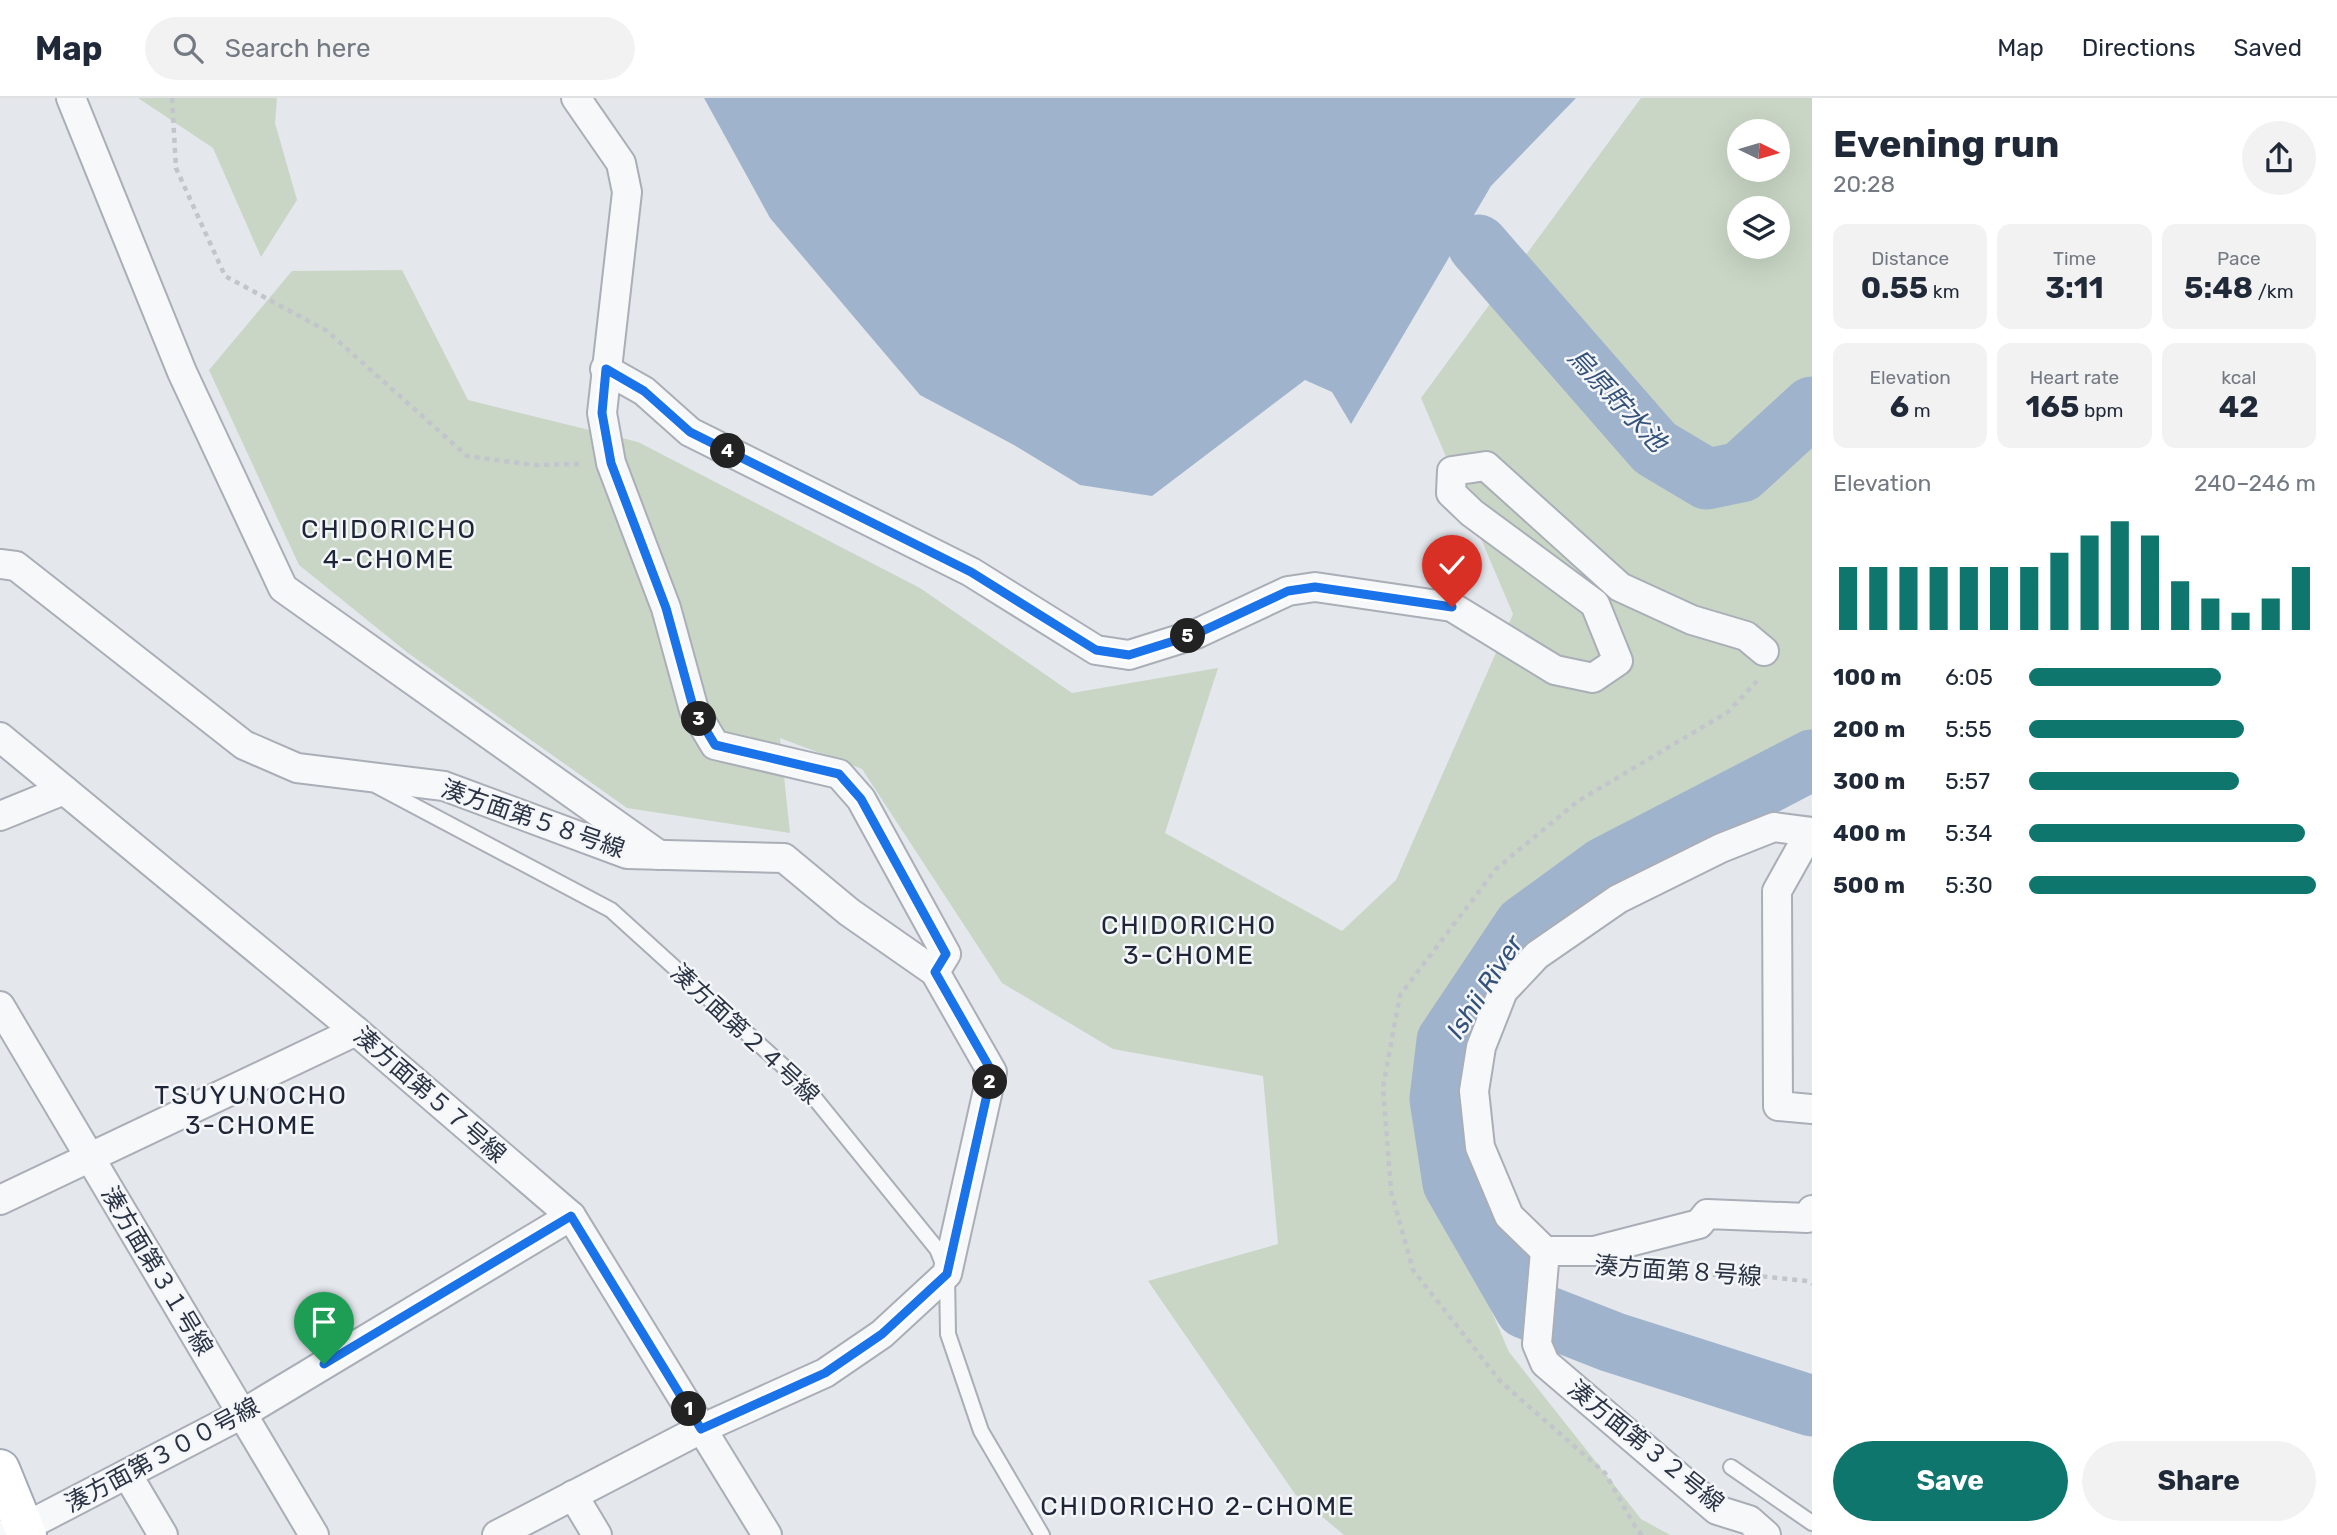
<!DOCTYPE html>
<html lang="en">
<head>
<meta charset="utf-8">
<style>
  :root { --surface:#fff; --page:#f2f2f3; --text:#1f2937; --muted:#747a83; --line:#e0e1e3; --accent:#0f766e }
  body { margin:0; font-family:Rubik,"Noto Sans JP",sans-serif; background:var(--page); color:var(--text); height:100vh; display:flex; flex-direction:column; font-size:26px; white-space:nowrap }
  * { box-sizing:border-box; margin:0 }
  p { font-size:23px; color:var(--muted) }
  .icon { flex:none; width:38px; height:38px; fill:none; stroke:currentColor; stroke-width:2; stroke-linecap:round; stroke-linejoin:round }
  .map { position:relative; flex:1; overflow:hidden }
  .drawer { display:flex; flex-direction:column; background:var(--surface); width:525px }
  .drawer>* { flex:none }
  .needle { width:46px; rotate:95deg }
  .fabs { position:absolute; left:1727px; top:21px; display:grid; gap:14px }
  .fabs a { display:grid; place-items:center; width:63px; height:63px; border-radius:50%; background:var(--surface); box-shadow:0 7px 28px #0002; font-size:35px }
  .pin { position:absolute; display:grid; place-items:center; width:60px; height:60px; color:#fff; margin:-72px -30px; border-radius:50% 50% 50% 0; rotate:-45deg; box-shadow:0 0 7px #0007 }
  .pin .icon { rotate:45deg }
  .km { position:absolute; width:35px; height:35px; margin:-18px; border-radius:50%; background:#222; color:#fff; font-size:19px; line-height:35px; text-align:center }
  .round { display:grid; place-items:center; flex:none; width:74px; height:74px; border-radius:37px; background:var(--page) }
  .head { display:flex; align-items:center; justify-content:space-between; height:119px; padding:0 21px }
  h1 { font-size:38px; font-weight:700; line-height:52px }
  .stats { display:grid; grid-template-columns:repeat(3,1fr); gap:10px; height:119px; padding:7px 21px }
  .stats div { display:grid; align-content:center; border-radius:14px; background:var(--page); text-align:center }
  .stats b { font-size:30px; font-weight:700 }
  .stats small { font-size:19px; font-weight:400 }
  .stats p { font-size:19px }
  .chart { height:196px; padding:14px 21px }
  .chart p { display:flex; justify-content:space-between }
  .chart svg { width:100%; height:126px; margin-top:7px; stroke:var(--accent); stroke-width:6 }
  .primary-button { display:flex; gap:14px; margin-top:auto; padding:14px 21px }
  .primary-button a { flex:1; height:80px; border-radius:42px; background:var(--accent); color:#fff; font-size:28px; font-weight:700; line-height:80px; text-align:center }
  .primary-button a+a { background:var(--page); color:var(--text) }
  ul { padding:0 21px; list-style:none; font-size:23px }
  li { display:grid; grid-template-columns:112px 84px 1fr; align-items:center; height:52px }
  li i { height:18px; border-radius:9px; background:var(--accent) }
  header { display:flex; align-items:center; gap:42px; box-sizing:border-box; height:98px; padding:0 35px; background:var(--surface); border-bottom:2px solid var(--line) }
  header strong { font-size:33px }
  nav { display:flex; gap:38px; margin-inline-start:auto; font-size:24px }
  .search { width:490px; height:63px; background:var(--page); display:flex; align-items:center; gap:18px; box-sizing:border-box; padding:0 24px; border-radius:38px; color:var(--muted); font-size:26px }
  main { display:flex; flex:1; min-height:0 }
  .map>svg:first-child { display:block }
  .green { fill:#c9d6c5; fill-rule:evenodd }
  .water { fill:#9fb4cc }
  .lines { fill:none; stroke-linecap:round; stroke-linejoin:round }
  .river { stroke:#9fb4cc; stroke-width:61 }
  .service-casing { stroke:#a9aeb7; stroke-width:18 }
  .minor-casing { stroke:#a9aeb7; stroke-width:32 }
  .primary-casing { stroke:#a3abb8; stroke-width:42 }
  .path { stroke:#c2c5cb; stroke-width:4.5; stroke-dasharray:5 5; stroke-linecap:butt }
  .service { stroke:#f7f8fa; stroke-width:14 }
  .minor { stroke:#f7f8fa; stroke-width:28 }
  .primary { stroke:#fff; stroke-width:38 }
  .route-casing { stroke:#fff; stroke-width:14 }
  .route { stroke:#1a73e8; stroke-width:9 }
  .labels { text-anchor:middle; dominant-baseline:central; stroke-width:5; stroke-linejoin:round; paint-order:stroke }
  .street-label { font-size:24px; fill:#2b3445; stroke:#f4f6f9 }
  .water-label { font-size:26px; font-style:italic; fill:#34527a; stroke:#f4f6f9 }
  .neighbourhood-label { font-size:26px; letter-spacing:2px; fill:#1d2536; stroke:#f4f6f9 }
</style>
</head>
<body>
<header>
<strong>Map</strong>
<div class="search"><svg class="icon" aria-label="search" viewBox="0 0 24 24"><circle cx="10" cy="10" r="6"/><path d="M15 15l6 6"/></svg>Search here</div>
<nav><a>Map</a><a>Directions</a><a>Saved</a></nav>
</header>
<main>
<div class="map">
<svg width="1812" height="1437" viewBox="0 0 1812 1437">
  <rect width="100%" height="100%" fill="#e4e7ec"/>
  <g class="green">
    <polygon points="138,0 277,0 275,25 297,102 261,159 213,50"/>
    <path d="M1641 0H1812V652L1696 688 1524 826 1445 942 1440 1093 1509 1254 1641 1421 1670 1437H1344L1295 1396 1148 1183 1278 1146 1263 978 1113 951 1002 885 862 671 780 640 790 735 627 710 408 555 299 467 209 272 292 173 402 172 468 302 638 344 920 490 1072 595 1218 570 1165 735 1342 833 1396 782 1513 516 1421 300ZM1740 33H1778V72H1740ZM1740 110H1778V149H1740Z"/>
  </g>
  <polygon class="water" points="704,0 1576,0 1491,88 1351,326 1332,294 1305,282 1152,398 1080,387 1014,347 920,297 770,120"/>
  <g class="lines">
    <g class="river">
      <polyline points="1478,147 1655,350 1707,381 1741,374 1812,309"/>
      <polyline points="1812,662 1605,769 1524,828 1447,943 1440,1001 1453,1085 1525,1210 1612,1244 1812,1308"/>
    </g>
    <g class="service-casing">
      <g id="service">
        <polyline points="377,688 611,812 804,987 937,1151 947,1176 948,1236 981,1333 1042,1437"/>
        <polyline points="1731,1369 1812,1425"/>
      </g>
    </g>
    <g class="minor-casing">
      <g id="minor">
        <polyline points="71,0 182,274 283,490 659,757"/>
        <polyline points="605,271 644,293 690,334 971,474 1096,552 1129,557 1196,536 1288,493 1315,489 1452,509 1555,572 1593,580 1618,563 1595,506 1472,415 1451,395 1452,373 1486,368 1620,489 1692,522 1746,538 1764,553"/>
        <polyline points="0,466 16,468 244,647 297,670 444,688 627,756 784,760 849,814 935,874 946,856 861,701 839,676 715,647 694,612 666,510 611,365 602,315 627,94 621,65 576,0"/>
        <polyline points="0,639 356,933 571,1118 767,1437"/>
        <polyline points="0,718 64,692"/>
        <polyline points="1810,734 1777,793 1778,1008 1812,1011"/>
        <polyline points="0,908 314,1437"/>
        <polyline points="0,1102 356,933"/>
        <polyline points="1545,1153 1509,1118 1480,1049 1474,993 1481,949 1503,893 1537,857 1618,801 1721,750 1774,729 1812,734"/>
        <polyline points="1545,1153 1537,1246 1545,1265 1717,1412 1749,1422 1766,1437"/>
        <polyline points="1545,1153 1594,1153 1699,1126 1707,1116 1807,1120 1812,1112"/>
        <polyline points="127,1376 163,1437"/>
        <polyline points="573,1397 597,1437"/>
        <polyline points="2,1437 25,1429 242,1316 571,1118"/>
        <polyline points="497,1437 701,1331 825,1275 882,1236 947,1176 992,974 935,874"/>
      </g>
    </g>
    <g class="primary-casing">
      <polyline id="primary" points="0,1371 27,1437"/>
    </g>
    <g class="path">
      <polyline points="172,0 176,70 225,178 327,233 467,358 534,367 579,366"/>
      <polyline points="1643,1174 1695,1179 1729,1175 1808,1183 1812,1186"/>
      <polyline points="1642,1437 1636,1430 1605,1375 1501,1284 1413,1172 1391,1093 1383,989 1400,897 1496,771 1578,703 1728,614 1757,583"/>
    </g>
    <use href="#service" class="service"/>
    <use href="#minor" class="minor"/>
    <use href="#primary" class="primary"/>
  </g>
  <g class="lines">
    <g class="route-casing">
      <polyline id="route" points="324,1266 571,1118 701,1331 825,1275 882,1236 947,1176 992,974 935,874 946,856 861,701 839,676 715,647 694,612 666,510 611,365 602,315 606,271 644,293 690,334 971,474 1096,552 1129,557 1196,536 1288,493 1315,489 1452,509"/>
    </g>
    <use href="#route" class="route"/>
  </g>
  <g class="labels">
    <g class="street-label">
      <text transform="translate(533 721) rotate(19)">湊方面第５８号線</text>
      <text transform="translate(745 936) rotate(43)">湊方面第２４号線</text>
      <text transform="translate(430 997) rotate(41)">湊方面第５７号線</text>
      <text transform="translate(157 1173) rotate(59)">湊方面第３１号線</text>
      <text transform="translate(1678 1173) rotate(4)">湊方面第８号線</text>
      <text transform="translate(1646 1348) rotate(39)">湊方面第３２号線</text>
      <text transform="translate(162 1357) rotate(-28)">湊方面第３００号線</text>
    </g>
    <g class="water-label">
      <text transform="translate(1617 302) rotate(47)">烏原貯水池</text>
      <text transform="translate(1485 889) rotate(-57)">Ishii River</text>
    </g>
    <g class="neighbourhood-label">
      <text x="389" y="431">CHIDORICHO<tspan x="389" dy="30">4-CHOME</tspan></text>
      <text x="1189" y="827">CHIDORICHO<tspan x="1189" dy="30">3-CHOME</tspan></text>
      <text x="251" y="997">TSUYUNOCHO<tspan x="251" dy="30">3-CHOME</tspan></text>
      <text x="1198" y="1408">CHIDORICHO 2-CHOME</text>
    </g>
  </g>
</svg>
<div class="fabs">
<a><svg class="needle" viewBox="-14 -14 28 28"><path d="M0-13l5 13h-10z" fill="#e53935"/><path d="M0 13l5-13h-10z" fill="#747a83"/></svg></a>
<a><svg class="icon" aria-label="layers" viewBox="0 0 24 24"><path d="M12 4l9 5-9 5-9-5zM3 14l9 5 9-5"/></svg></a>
</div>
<div class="pin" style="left:324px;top:1266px;background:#1e9e55"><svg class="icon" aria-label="arrive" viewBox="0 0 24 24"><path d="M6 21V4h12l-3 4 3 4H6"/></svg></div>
<div class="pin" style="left:1452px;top:509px;background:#d93025"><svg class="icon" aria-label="check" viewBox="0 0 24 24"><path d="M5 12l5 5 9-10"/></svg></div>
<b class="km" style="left:689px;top:1311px">1</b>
<b class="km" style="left:990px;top:984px">2</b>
<b class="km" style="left:699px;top:621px">3</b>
<b class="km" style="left:728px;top:353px">4</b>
<b class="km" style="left:1188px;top:538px">5</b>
</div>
<section class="drawer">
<div class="head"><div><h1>Evening run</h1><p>20:28</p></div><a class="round"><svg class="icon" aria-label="share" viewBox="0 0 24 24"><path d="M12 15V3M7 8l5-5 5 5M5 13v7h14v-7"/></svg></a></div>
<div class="stats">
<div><p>Distance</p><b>0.55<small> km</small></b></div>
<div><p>Time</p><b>3:11</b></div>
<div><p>Pace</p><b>5:48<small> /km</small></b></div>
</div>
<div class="stats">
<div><p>Elevation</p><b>6<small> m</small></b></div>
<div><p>Heart rate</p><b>165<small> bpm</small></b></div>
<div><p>kcal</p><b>42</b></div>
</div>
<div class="chart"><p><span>Elevation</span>240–246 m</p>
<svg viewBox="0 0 160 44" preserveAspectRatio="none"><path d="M5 44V22M15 44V22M25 44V22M35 44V22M45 44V22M55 44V22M65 44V22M75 44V17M85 44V11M95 44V6M105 44V11M115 44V27M125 44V33M135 44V38M145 44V33M155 44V22"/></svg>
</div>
<ul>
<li><b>100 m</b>6:05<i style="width:67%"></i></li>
<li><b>200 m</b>5:55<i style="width:75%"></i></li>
<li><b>300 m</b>5:57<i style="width:73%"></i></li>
<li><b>400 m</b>5:34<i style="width:96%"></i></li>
<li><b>500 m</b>5:30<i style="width:100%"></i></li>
</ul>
<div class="primary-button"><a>Save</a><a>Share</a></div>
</section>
</main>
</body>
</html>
